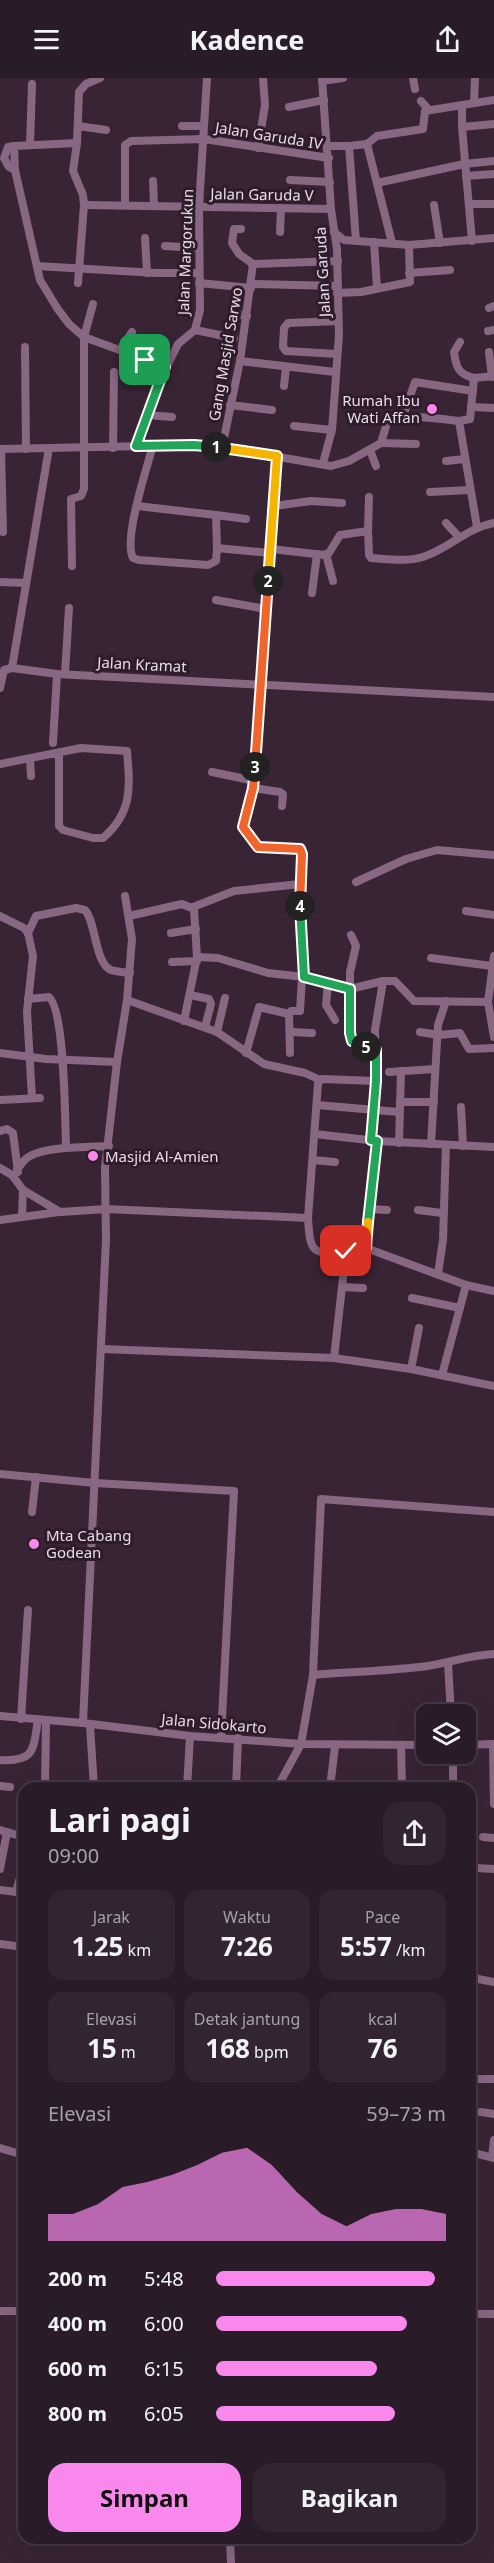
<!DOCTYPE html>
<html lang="id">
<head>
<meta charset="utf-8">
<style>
  :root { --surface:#2a1b28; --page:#322430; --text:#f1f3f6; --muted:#a5a1a8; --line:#463945; --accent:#f888eb }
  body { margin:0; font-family:"Noto Sans",sans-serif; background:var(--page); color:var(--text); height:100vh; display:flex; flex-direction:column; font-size:22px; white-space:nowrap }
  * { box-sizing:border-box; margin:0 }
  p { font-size:20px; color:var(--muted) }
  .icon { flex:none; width:33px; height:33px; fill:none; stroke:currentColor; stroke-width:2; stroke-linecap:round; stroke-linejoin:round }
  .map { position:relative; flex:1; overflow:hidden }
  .panel { position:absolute; left:18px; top:1704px; width:458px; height:762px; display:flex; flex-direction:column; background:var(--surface); border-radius:18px; box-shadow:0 6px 24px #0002,0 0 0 2px var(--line) }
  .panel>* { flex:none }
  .buttons { position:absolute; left:416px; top:1626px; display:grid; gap:12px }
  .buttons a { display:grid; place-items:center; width:60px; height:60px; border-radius:12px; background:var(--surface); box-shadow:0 6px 24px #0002,0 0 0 2px var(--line); font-size:30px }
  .pin { position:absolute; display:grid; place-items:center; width:51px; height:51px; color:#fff; margin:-26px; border-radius:12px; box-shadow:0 3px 9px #0006 }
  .km { position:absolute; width:30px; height:30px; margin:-15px; border-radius:50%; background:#222; color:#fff; font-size:16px; line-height:30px; text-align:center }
  .round { display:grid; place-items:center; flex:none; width:63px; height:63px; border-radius:18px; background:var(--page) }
  .summary { display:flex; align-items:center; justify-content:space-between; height:102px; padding:0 30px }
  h1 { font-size:33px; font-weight:700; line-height:45px }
  .metrics { display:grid; grid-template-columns:repeat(3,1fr); gap:9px; height:102px; padding:6px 30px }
  .metrics div { display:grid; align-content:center; border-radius:15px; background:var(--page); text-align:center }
  .metrics b { font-size:26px; font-weight:700 }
  .metrics small { font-size:16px; font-weight:400 }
  .metrics p { font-size:16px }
  .chart { height:168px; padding:12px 30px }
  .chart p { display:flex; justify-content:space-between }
  .chart svg { width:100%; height:108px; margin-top:6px; fill:var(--accent); opacity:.7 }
  .action { display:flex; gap:12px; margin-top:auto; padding:12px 30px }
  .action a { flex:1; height:69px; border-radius:18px; background:var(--accent); color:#111; font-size:24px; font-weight:700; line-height:69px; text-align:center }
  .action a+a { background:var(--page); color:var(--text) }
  ul { padding:0 30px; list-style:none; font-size:20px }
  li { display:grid; grid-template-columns:96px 72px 1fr; align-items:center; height:45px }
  li i { height:15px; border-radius:8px; background:var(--accent) }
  header { display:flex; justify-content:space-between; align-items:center; height:78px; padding:0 30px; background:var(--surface); font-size:27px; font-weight:700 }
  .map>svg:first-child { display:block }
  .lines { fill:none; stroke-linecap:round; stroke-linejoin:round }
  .minor { stroke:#886783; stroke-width:8 }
  .split-1-casing { stroke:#fff; stroke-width:12 }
  .split-2-casing { stroke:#fff; stroke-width:12 }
  .split-3-casing { stroke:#fff; stroke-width:12 }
  .split-4-casing { stroke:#fff; stroke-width:12 }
  .split-5-casing { stroke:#fff; stroke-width:12 }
  .split-6-casing { stroke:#fff; stroke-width:12 }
  .split-7-casing { stroke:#fff; stroke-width:12 }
  .split-1 { stroke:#22a559; stroke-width:8 }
  .split-2 { stroke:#f5b400; stroke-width:8 }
  .split-3 { stroke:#f0652b; stroke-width:8 }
  .split-4 { stroke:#f0652b; stroke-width:8 }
  .split-5 { stroke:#22a559; stroke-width:8 }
  .split-6 { stroke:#22a559; stroke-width:8 }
  .split-7 { stroke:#f5b400; stroke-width:8 }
  .poi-dot { fill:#f888eb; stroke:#2e1b2b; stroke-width:2 }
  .labels { text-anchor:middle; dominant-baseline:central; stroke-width:6; stroke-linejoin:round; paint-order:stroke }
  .street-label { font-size:15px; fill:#e9dce6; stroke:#2e1b2b }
  .poi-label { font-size:15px; fill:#e9dce6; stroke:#2e1b2b; text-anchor:start }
</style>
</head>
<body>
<header><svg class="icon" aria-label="menu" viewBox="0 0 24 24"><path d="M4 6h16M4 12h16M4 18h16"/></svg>Kadence<svg class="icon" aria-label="share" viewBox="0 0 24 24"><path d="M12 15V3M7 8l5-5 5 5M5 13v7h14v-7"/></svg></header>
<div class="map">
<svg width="494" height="2485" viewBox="0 0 494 2485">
  <rect width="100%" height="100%" fill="#382435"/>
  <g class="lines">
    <g class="minor">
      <polyline points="322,0 331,131 337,171 339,257 332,352 323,385"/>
      <polyline points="413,0 415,11"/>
      <polyline points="322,3 343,0"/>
      <polyline points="421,23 429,32"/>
      <polyline points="474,25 475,0"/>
      <polyline points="462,27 462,49"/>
      <polyline points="289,29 324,22"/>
      <polyline points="78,48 106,52"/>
      <polyline points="182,48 204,48"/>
      <polyline points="77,65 14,68 15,92 40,202 57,230 69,246 84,259 166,289"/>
      <polyline points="367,66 392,165"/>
      <polyline points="30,67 32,6"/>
      <polyline points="14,68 8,69 4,80 9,89 15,92"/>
      <polyline points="328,68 349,68 356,163"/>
      <polyline points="349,68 367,66 377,58 423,51 425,33 494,22"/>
      <polyline points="258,70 265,27 263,0"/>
      <polyline points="466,98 494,96"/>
      <polyline points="290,102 330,104"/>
      <polyline points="153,103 154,127"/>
      <polyline points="377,105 464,86 494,83"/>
      <polyline points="469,126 493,126"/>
      <polyline points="84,127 331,131"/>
      <polyline points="125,127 125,67 131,63 204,61 329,80"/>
      <polyline points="434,127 440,165"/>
      <polyline points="241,151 234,151 232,165 239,176 253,186"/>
      <polyline points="280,154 281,130"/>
      <polyline points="334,154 344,162 409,167 494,160"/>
      <polyline points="145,160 147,195"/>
      <polyline points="472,163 462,49 494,46"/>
      <polyline points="374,164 377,210"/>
      <polyline points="165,168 199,170"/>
      <polyline points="253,186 338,183"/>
      <polyline points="37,188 156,195 198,195"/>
      <polyline points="409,195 450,192"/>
      <polyline points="78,205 84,127 83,117 73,93 77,65 79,14 86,6 100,0"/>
      <polyline points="199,205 251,210"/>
      <polyline points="252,206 337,208"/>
      <polyline points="337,215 361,214 410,204 409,167"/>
      <polyline points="489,230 494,228"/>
      <polyline points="235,236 247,238"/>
      <polyline points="195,252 234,260"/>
      <polyline points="488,253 494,252"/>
      <path d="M460 264 454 274C456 289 458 296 474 300"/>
      <polyline points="25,269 26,371"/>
      <polyline points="120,272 132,254"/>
      <polyline points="489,274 492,299"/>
      <polyline points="337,276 286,273 283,269 284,250 288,245 338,243"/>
      <polyline points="240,283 335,294"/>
      <polyline points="284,308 286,289"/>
      <polyline points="230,327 272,332"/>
      <polyline points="471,329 494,330"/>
      <polyline points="147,337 172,339"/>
      <polyline points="402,341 415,304 473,313"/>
      <polyline points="459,343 470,341 474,300 494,298"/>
      <polyline points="294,348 332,352"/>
      <polyline points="381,365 416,366"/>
      <path d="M153 367C147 390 123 461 133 480L139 482 208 487 216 483 217 470 270 475"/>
      <polyline points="136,368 158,306 178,266 195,252 200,232 199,128 207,0"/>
      <polyline points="49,370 12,590 57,596 494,619"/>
      <polyline points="113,370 114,294"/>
      <polyline points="222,370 240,283 253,186"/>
      <path d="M0 371 194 367 238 372 331 388 349 383 381 365 387 345C406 334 438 341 459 343L477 449"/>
      <polyline points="1,371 3,454"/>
      <polyline points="370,372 376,388"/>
      <polyline points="277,378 255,703 243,749 258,769 300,771 301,773 300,826 304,899"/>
      <polyline points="446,383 465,381"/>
      <polyline points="430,414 470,412"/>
      <polyline points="137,428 216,437 217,470"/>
      <polyline points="274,428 311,423 342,425"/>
      <polyline points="216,437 246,441"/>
      <polyline points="446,445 459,459"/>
      <path d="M368 453 369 477 371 480C387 481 407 484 423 479 448 471 467 450 494 445"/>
      <polyline points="271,471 324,477 329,475 340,457 368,453 369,419"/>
      <polyline points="326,476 333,503"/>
      <polyline points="72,488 71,421 81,418 84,411 84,259 93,226"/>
      <polyline points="0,504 26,505"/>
      <polyline points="312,515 317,476"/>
      <polyline points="216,522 266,531"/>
      <polyline points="65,596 69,530"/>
      <polyline points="0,610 4,592 12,590"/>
      <polyline points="53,665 57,596"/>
      <polyline points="30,681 31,698"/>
      <path d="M0 686 81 670 127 673C130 709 133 734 103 760H93L63 752 59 748V675"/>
      <polyline points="212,694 255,703"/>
      <polyline points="253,710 280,714 283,716 282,728"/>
      <polyline points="356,804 406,781 437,772 494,777"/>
      <polyline points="193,829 234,813 300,806"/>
      <polyline points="466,833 494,837"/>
      <polyline points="0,838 24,850 28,855 33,878 27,933 32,1020"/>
      <polyline points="129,838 182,826 194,831 197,879 184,943"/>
      <path d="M28 855 36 838 76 830 85 832C96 844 95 886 111 892 117 894 124 894 130 895"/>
      <polyline points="171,855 196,851"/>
      <polyline points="351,857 356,868 350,894 350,955 352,963 376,972"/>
      <polyline points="494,878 488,924 494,959"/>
      <polyline points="197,879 218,880 268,895 304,899 350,911 383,903 395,903 414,923 488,924"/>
      <polyline points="431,880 492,888"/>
      <polyline points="172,884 197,883"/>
      <polyline points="328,905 326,927 335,942"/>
      <polyline points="190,917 209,921 211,926 205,949"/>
      <path d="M28 921 49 919C65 932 65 1044 66 1069"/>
      <polyline points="127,922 217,954 264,986 305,995 320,1002"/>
      <polyline points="289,936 290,975"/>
      <polyline points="217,954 225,920"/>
      <polyline points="291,954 312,955"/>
      <polyline points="420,954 439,957 460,955 469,971 494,970"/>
      <polyline points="0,975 46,981 117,984"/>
      <polyline points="246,975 259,929 289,936 291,933 300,933 302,899"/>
      <polyline points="389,994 435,991"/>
      <polyline points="0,1022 40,1020"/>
      <polyline points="400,1024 434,1024"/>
      <polyline points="317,1027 399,1034"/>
      <polyline points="461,1029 463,1068"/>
      <polyline points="0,1053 7,1051 13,1055 18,1094"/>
      <polyline points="315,1056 377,1063 494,1069"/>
      <polyline points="371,1062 376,1003 375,952 383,903"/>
      <polyline points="399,1065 401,993"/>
      <polyline points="431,1066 438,947 446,923"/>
      <polyline points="313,1082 335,1084"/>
      <path d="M0 1090 12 1097 23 1112 60 1134 106 1131 308 1140C310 1173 311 1178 346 1173L334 1280"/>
      <path d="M17 1091C20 1088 23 1083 27 1080 42 1068 89 1069 109 1068"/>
      <polyline points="370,1131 387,1132"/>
      <polyline points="418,1132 442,1135"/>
      <polyline points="22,1139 23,1112"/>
      <polyline points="308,1140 318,1005 322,1001 376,1003"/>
      <polyline points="0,1142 59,1134"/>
      <polyline points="366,1170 377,1063"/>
      <polyline points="346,1173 357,1168 366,1170 466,1207 494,1213"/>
      <polyline points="438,1196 443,1162 446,1067"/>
      <polyline points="342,1209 363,1210"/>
      <polyline points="412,1220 460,1230"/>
      <polyline points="102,1271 334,1280 411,1291 494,1308"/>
      <polyline points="411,1291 419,1250"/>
      <polyline points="442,1297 466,1207"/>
      <polyline points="0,1396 95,1405 234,1413 221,1659"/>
      <polyline points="32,1434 36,1399"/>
      <polyline points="448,1585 451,1636"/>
      <path d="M313 1597C349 1594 385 1593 420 1589 446 1586 468 1577 494 1576"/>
      <polyline points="0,1638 83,1645 190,1658 301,1666 426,1667"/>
      <polyline points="21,1641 28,1532"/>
      <polyline points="83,1645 106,1162 105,1090 117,984 127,922 132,861 125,818"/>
      <polyline points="90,1647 94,1710"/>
      <polyline points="493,1666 494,1726"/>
      <polyline points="401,1667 402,1710"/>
      <polyline points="465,1667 494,1666"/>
      <path d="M0 1682C35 1684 33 1672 38 1642"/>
      <polyline points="0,1708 10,1709"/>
      <polyline points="45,1710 46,1643"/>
      <polyline points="187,1710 190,1658"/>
      <polyline points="236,1710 238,1660"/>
      <polyline points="277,1710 301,1666 313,1597 321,1421 494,1434"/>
      <polyline points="330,1710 335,1668"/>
      <polyline points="453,1710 453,1676"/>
      <polyline points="0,1752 24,1759"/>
      <polyline points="483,1759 494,1760"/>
      <polyline points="470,1784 476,1790 494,1791"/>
      <polyline points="0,1791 7,1754"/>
      <polyline points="0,1812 24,1815"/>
      <polyline points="16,1814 24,1785"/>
      <polyline points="0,1866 24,1869"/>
      <polyline points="470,1896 478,1901 494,1904"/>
      <polyline points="470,2001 494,2001"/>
      <polyline points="481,2034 494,2036"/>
      <polyline points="0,2070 24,2077"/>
      <polyline points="470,2074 494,2080"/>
      <polyline points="492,2079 494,2062"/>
      <polyline points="0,2233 24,2233"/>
      <polyline points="470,2236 494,2236"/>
      <polyline points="230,2460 231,2485"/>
    </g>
  </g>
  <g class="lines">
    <g class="split-1-casing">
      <polyline id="split-1" points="145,282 165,289 136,368 194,367 216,369"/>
    </g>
    <g class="split-2-casing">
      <polyline id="split-2" points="216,369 277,378 268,503"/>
    </g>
    <g class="split-3-casing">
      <polyline id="split-3" points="255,689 268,503"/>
    </g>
    <g class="split-4-casing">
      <polyline id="split-4" points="255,689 253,710 243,749 258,769 300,771 302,776 300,828"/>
    </g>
    <g class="split-5-casing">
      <polyline id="split-5" points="300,828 304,899 350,911 350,955 352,963 366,969"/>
    </g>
    <g class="split-6-casing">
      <polyline id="split-6" points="366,969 376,972 376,1003 371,1062 377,1063 368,1144"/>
    </g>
    <g class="split-7-casing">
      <polyline id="split-7" points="346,1173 357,1168 366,1170 368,1144"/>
    </g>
    <use href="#split-1" class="split-1"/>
    <use href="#split-2" class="split-2"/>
    <use href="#split-3" class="split-3"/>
    <use href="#split-4" class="split-4"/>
    <use href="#split-5" class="split-5"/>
    <use href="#split-6" class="split-6"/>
    <use href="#split-7" class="split-7"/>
  </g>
  <g class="poi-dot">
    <circle cx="432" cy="331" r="6"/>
    <circle cx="93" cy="1078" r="6"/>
    <circle cx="34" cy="1466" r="6"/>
  </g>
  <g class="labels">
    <g class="street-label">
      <text transform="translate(269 57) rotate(9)">Jalan Garuda IV</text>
      <text transform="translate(262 116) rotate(1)">Jalan Garuda V</text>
      <text transform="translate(185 174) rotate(-88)">Jalan Margorukun</text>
      <text transform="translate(322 194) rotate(-93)">Jalan Garuda</text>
      <text transform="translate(225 276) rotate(-80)">Gang Masjid Sarwo</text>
      <text transform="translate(142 586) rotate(3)">Jalan Kramat</text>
      <text transform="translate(214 1645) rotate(5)">Jalan Sidokarto</text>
    </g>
    <g class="poi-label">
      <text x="420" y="322" text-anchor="end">Rumah Ibu<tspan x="420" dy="17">Wati Affan</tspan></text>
      <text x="105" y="1078">Masjid Al-Amien</text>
      <text x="46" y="1457">Mta Cabang<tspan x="46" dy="17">Godean</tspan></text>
    </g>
  </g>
</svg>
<div class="buttons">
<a><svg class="icon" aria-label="layers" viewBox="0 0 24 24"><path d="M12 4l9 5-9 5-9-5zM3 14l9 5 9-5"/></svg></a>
</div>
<div class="pin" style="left:145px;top:282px;background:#1e9e55"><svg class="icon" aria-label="arrive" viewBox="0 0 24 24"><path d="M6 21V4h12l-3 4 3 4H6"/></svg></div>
<div class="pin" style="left:346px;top:1173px;background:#d93025"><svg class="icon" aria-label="check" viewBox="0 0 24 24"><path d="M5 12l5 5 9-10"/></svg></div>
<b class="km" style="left:216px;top:369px">1</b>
<b class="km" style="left:268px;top:503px">2</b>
<b class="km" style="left:255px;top:689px">3</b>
<b class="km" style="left:300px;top:828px">4</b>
<b class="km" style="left:366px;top:969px">5</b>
<section class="panel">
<div class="summary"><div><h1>Lari pagi</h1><p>09:00</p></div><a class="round"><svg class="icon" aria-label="share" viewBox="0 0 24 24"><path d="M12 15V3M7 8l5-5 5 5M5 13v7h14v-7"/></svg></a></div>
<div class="metrics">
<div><p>Jarak</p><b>1.25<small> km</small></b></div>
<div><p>Waktu</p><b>7:26</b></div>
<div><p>Pace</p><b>5:57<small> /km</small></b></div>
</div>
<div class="metrics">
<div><p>Elevasi</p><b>15<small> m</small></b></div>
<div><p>Detak jantung</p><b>168<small> bpm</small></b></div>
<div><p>kcal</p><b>76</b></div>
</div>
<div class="chart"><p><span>Elevasi</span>59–73 m</p>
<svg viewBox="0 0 160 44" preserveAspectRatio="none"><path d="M0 44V33L10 33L20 29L30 22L40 20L50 17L60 13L70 8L80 6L90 13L100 24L110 33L120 38L130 33L140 31L150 31L160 33V44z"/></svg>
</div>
<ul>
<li><b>200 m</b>5:48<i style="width:95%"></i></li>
<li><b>400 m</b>6:00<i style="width:83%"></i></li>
<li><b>600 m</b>6:15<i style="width:70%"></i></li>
<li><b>800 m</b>6:05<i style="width:78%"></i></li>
</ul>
<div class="action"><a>Simpan</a><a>Bagikan</a></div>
</section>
</div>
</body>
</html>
